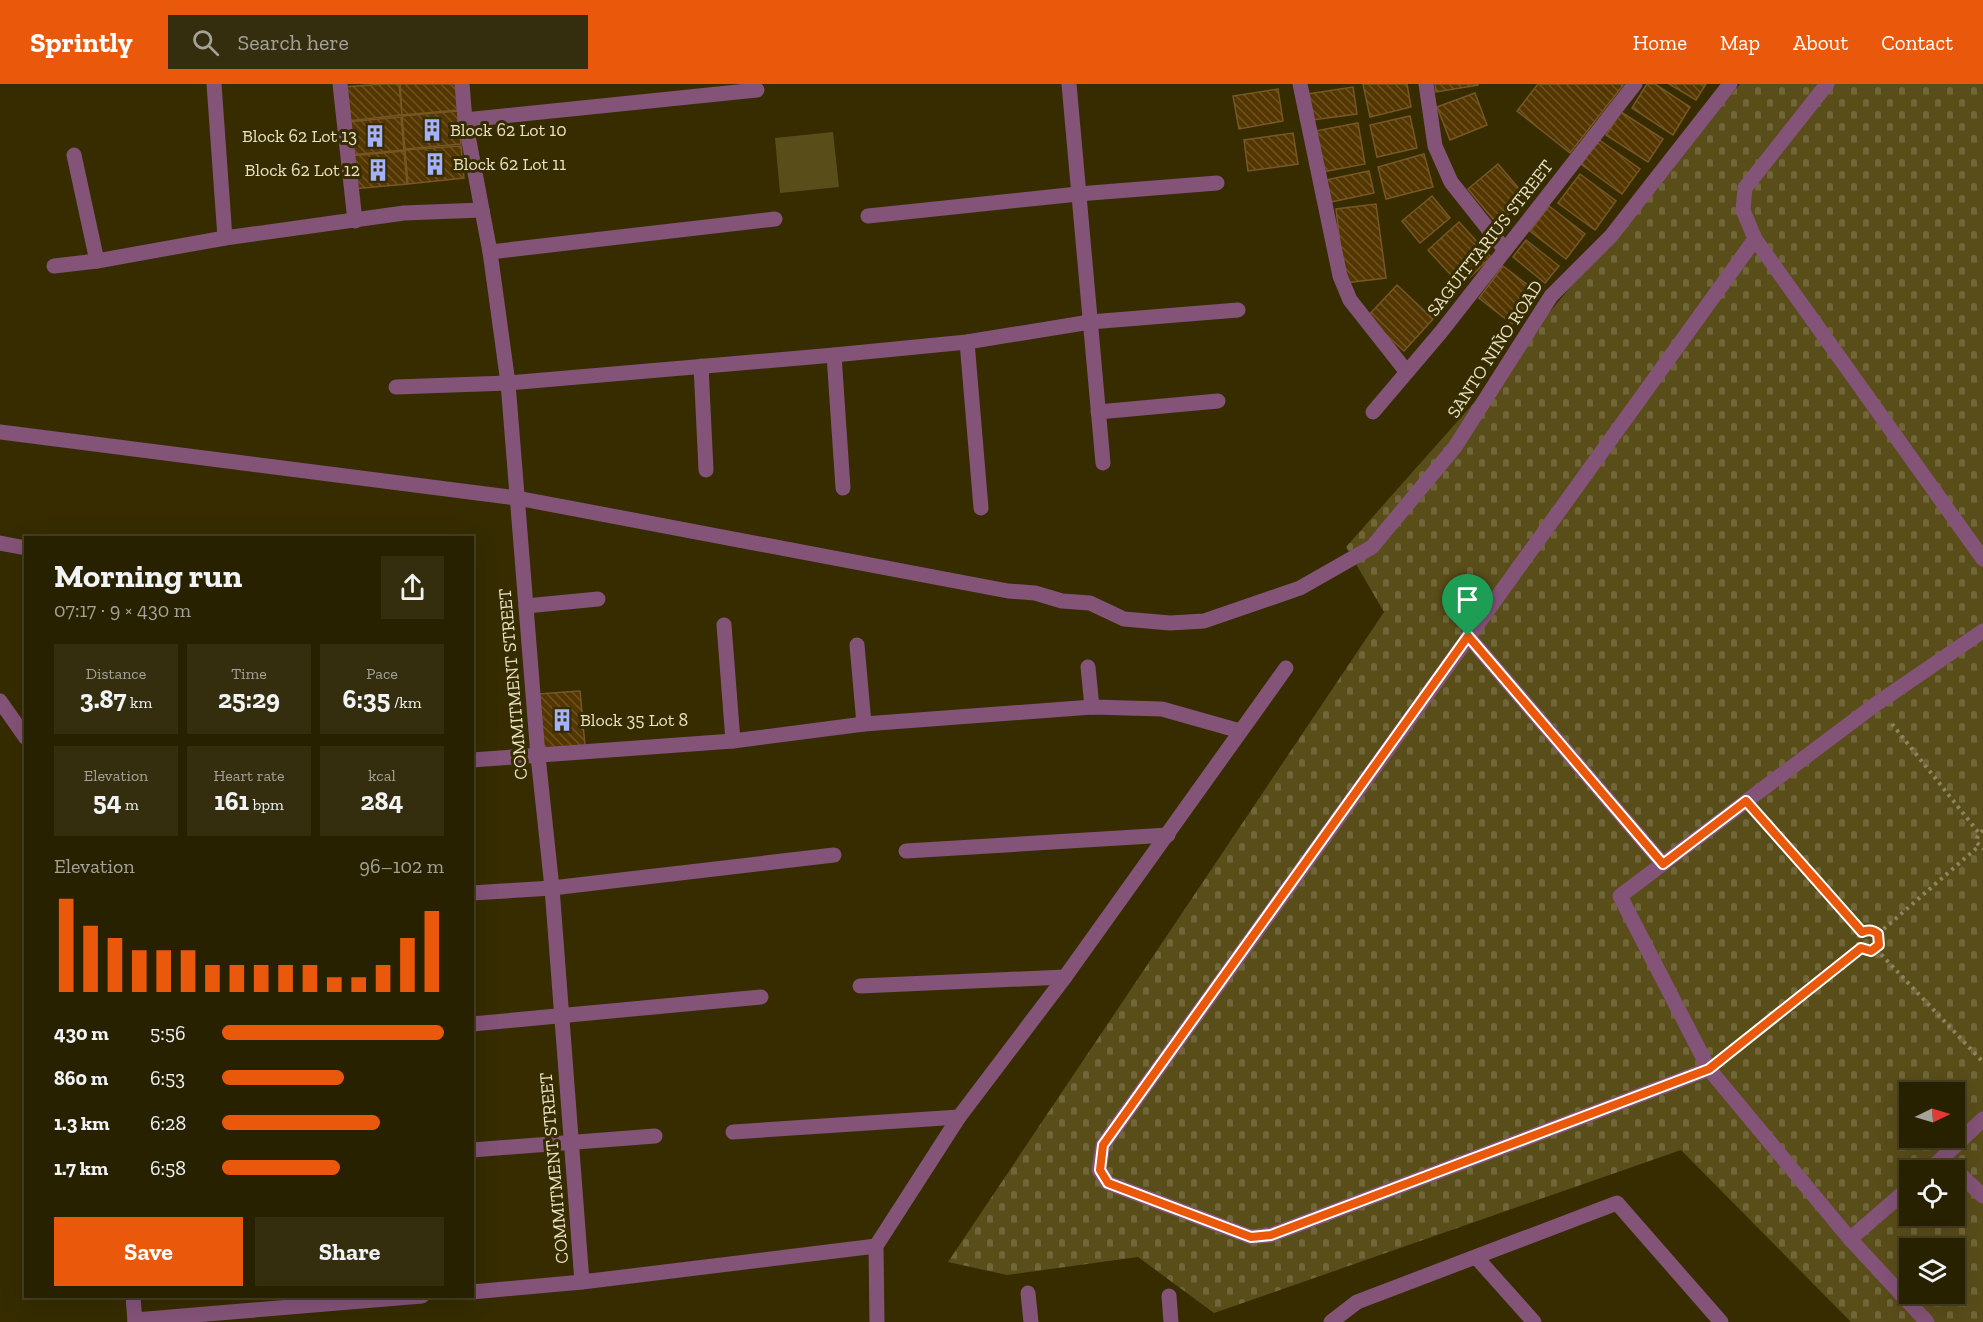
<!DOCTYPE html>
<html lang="en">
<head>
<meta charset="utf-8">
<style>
  :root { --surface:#282100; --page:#342e0f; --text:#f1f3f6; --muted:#a5a399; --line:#443e22; --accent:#ea580c }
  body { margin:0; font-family:"Zilla Slab",serif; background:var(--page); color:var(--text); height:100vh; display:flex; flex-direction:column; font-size:22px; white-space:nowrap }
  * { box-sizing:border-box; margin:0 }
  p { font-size:20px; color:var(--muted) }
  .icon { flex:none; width:33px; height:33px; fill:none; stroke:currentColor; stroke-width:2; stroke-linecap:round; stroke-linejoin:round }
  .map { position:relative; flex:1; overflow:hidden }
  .panel { position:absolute; left:24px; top:452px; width:450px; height:762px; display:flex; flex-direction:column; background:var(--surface); border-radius:0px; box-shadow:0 6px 24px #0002,0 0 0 2px var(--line) }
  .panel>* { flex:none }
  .needle { width:39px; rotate:85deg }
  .controls { position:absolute; left:1899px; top:998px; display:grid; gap:12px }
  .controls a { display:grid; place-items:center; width:66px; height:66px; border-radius:0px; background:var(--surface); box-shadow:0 6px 24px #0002,0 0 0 2px var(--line); font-size:30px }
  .pin { position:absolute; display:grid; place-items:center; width:51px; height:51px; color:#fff; margin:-62px -26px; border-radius:50% 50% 50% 0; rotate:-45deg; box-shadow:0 0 6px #0007 }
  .pin .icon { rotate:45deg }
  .round { display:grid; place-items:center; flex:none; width:63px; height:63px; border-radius:0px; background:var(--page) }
  .summary { display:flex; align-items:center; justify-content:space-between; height:102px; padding:0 30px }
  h1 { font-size:33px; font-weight:800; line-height:45px }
  .metrics { display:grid; grid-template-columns:repeat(3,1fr); gap:9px; height:102px; padding:6px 30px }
  .metrics div { display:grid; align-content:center; border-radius:0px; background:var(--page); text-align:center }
  .metrics b { font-size:26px; font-weight:800 }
  .metrics small { font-size:16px; font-weight:400 }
  .metrics p { font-size:16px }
  .chart { height:168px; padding:12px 30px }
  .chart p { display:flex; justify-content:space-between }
  .chart svg { width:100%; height:108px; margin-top:6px; stroke:var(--accent); stroke-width:6 }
  .primary-button { display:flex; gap:12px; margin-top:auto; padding:12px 30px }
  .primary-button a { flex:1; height:69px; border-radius:0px; background:var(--accent); color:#fff; font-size:24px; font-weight:800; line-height:69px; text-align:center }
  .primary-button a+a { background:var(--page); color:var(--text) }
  ul { padding:0 30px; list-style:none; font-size:20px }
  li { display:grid; grid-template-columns:96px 72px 1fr; align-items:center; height:45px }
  li i { height:15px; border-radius:8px; background:var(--accent) }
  header { display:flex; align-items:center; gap:36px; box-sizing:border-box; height:84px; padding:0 30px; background:var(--accent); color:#fff }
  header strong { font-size:28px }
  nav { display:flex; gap:33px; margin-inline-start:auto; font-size:21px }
  .search { width:420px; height:54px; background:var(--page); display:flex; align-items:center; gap:15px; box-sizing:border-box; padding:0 21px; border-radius:0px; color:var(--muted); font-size:22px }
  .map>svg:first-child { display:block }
  .cemetery { fill:url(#cemetery-stones); fill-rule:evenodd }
  .garden { fill:#594d19 }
  .building { fill:url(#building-back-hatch); stroke:#775726; stroke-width:1.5 }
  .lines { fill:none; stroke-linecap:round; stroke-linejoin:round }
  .path { stroke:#8c835f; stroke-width:4; stroke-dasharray:3 4.5; stroke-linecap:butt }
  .minor { stroke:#845378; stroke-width:15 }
  .route-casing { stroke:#fff; stroke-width:12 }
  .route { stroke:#ea580c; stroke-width:8 }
  .labels { text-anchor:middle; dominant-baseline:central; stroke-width:6; stroke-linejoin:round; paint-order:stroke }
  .poi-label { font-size:18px; fill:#e8e1c4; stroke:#362c00; text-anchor:start }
  .street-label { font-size:18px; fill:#e8e1c4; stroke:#362c00 }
</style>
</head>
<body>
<header>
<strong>Sprintly</strong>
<div class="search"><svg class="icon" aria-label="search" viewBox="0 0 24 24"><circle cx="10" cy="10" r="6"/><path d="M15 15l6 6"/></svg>Search here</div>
<nav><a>Home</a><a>Map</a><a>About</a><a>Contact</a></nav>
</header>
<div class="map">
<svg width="1983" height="1238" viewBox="0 0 1983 1238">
  <defs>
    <pattern id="cemetery-stones" width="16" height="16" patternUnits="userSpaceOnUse" patternTransform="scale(1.5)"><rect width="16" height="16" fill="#594d19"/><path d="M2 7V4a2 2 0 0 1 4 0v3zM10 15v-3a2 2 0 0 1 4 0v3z" fill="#716639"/></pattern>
    <pattern id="building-back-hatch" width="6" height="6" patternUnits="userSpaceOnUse" patternTransform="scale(1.5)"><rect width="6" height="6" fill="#543600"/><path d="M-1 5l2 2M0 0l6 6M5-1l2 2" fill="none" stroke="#6d5324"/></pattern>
  </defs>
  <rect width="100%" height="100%" fill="#362c00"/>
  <path class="cemetery" d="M1740 0H1983V1238H1851L1681 1066 1214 1229 1138 1173 1007 1191 948 1178 1384 528 1346 463 1472 321ZM1910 1008H1954V1053H1910ZM1910 1086H1954V1131H1910ZM1910 1164H1954V1209H1910Z"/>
  <polygon class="garden" points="833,48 839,103 780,109 775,54"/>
  <g class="building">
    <polygon points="383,0 399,0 402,31 347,37 343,3"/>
    <polygon points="400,0 456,0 458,26 402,31"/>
    <polygon points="1363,0 1407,0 1411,23 1370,33"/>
    <polygon points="1435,0 1478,0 1478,1 1436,8"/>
    <polygon points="1538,0 1624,0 1570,69 1517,27"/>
    <polygon points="1647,0 1655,0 1690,23 1673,51 1632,24"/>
    <polygon points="1669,0 1706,0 1696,16"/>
    <polygon points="1353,3 1357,30 1312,36 1308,10"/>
    <polygon points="1278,5 1283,37 1239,45 1233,12"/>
    <polygon points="1475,9 1487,41 1450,56 1437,23"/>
    <polygon points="458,27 461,60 405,65 402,32"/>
    <polygon points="1621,28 1663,55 1648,78 1606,51"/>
    <polygon points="1410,32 1417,64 1377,73 1370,41"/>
    <polygon points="401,33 404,66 349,71 346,38"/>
    <polygon points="1358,39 1365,80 1322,88 1315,47"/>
    <polygon points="1293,49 1298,80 1248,87 1244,56"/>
    <polygon points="1598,55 1640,85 1622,110 1581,80"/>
    <polygon points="461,62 464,94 408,100 405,66"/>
    <polygon points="404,67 407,100 352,105 349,72"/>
    <polygon points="1424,70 1433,103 1386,115 1378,83"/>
    <polygon points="1498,80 1527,114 1497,140 1468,105"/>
    <polygon points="1369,87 1374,109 1326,119 1321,97"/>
    <polygon points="1580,90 1616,117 1595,146 1558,119"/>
    <polygon points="1432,112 1450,134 1420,159 1402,137"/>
    <polygon points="1376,120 1386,194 1345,199 1336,125"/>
    <polygon points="1549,122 1585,150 1566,175 1530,147"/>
    <polygon points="1459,138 1491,173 1461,202 1428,166"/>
    <polygon points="1526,156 1559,182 1545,199 1513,173"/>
    <polygon points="1503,182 1537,208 1512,240 1479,214"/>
    <polygon points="1397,201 1433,235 1404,267 1367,233"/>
    <polygon points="580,607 585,662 544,665 539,610"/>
  </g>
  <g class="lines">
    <g class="path">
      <polyline points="1892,640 1979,749"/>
      <polyline points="1762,734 1862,848"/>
      <polyline points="1983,746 1977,754 1977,759 1983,765"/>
      <circle cx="1869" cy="857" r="11"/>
      <polyline points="1878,850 1979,762"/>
      <polyline points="1876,865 1983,978"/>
      <polyline points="1729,970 1861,864"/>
    </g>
    <g class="minor">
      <polyline points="214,0 225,154"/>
      <polyline points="340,0 355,137"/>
      <polyline points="462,0 465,36 490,168 508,299 538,672 552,804 582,1198"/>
      <polyline points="1069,0 1103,379"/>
      <polyline points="1300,0 1340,192 1350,216 1406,287"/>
      <polyline points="1426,0 1435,62 1451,98 1505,166"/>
      <polyline points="1827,0 1745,104 1743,126 1755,155 1983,475"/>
      <polyline points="465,36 757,6"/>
      <polyline points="74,71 97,177"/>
      <polyline points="868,132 1078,110 1217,99"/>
      <polyline points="490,168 775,135"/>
      <polyline points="54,182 97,177 225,154 404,129 482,126"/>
      <polyline points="967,258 981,424"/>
      <polyline points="834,271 843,404"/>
      <polyline points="701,282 706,386"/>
      <polyline points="396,303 508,299 834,271 967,258 1090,238 1238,226"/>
      <polyline points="1098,328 1218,317"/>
      <polyline points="1373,328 1441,248 1635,0"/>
      <polyline points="0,348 517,414 1008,507 1035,509 1062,517 1090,519 1124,535 1170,539 1204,537 1300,504 1372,463 1455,363 1551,212 1611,152 1730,0"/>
      <polyline points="0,459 26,464"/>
      <polyline points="526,522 598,515"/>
      <polyline points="724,541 733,657"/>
      <polyline points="1468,552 1663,780"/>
      <polyline points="857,561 864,640"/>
      <polyline points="1088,583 1092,623"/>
      <polyline points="0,617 26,654"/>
      <polyline points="472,676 733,657 864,640 1092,623 1162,625 1240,647"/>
      <polyline points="906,767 1168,751"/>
      <polyline points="472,809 552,804 834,771"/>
      <polyline points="860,902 1065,893"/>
      <polyline points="472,940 761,913"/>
      <polyline points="1709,985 1271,1151 1251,1153 1108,1099 1099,1086 1103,1061 1755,155"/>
      <polyline points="733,1048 959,1033"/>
      <polyline points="472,1066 655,1052"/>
      <polyline points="1943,1074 1983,1112"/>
      <polyline points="1930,1086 1983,1035"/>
      <polyline points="1850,1155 1910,1103"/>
      <polyline points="1476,1173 1534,1238"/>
      <polyline points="472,1208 582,1198 876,1162"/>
      <polyline points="1028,1209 1031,1238"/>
      <polyline points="133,1212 135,1238"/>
      <polyline points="1169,1212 1171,1238"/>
      <polyline points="135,1236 422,1212"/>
      <polyline points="877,1238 876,1162 959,1033 1065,893 1286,584"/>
      <polyline points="1331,1238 1357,1218 1617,1119 1721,1238"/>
      <polyline points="1927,1238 1850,1155 1709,985 1620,812 1876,620 1983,547"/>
    </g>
  </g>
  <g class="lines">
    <g class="route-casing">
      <path id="route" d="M1468 552 1663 780 1746 717 1862 848C1869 845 1873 846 1878 850L1879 861 1871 867 1861 864 1709 985 1271 1151 1251 1153 1108 1099 1100 1086 1103 1061Z"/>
    </g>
    <use href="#route" class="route"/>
  </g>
  <defs>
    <g id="building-bare" transform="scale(1.8)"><path d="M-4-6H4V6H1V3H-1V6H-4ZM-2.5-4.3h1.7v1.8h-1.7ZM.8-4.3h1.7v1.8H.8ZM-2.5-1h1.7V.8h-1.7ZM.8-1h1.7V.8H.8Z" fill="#a4b1fc" stroke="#362c00" stroke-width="2.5" paint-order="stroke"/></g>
  </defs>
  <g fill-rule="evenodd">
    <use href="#building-bare" x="432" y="46"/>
    <use href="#building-bare" x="375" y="52"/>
    <use href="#building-bare" x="435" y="80"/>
    <use href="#building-bare" x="378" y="86"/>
    <use href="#building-bare" x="562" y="636"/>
  </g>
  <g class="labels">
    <g class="poi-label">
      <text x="450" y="46">Block 62 Lot 10</text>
      <text x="357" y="52" text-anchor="end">Block 62 Lot 13</text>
      <text x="453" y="80">Block 62 Lot 11</text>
      <text x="360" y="86" text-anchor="end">Block 62 Lot 12</text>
      <text x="580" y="636">Block 35 Lot 8</text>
    </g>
    <g class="street-label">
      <text transform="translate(1490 154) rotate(-52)">SAGUITTARIUS STREET</text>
      <text transform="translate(1495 265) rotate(-57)">SANTO NIÑO ROAD</text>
      <text transform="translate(513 600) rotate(-95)">COMMITMENT STREET</text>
      <text transform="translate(554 1084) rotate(-95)">COMMITMENT STREET</text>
    </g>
  </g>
</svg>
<div class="controls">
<a><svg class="needle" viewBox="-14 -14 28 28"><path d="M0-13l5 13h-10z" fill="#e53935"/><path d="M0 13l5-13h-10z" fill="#a5a399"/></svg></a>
<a><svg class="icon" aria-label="locate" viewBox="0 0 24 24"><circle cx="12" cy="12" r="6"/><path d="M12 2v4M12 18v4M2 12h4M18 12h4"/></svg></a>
<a><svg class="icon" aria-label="layers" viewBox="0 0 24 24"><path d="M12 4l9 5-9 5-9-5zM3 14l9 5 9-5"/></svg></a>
</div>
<div class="pin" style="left:1468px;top:552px;background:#1e9e55"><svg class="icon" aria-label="arrive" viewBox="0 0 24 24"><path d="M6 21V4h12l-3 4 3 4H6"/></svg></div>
<section class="panel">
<div class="summary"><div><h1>Morning run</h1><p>07:17 · 9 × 430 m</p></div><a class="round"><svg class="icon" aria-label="share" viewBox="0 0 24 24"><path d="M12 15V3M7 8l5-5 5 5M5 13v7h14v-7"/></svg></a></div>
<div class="metrics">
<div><p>Distance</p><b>3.87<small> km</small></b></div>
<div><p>Time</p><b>25:29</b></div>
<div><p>Pace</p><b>6:35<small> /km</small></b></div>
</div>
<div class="metrics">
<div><p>Elevation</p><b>54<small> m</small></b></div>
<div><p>Heart rate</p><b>161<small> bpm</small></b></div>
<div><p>kcal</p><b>284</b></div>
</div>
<div class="chart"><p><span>Elevation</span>96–102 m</p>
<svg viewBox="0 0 160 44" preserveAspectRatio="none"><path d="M5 44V6M15 44V17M25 44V22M35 44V27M45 44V27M55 44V27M65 44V33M75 44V33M85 44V33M95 44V33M105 44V33M115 44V38M125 44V38M135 44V33M145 44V22M155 44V11"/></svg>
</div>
<ul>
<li><b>430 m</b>5:56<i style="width:100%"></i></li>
<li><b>860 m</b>6:53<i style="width:55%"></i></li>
<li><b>1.3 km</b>6:28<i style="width:71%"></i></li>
<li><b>1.7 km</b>6:58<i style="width:53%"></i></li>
</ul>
<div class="primary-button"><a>Save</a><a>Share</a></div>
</section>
</div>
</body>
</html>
